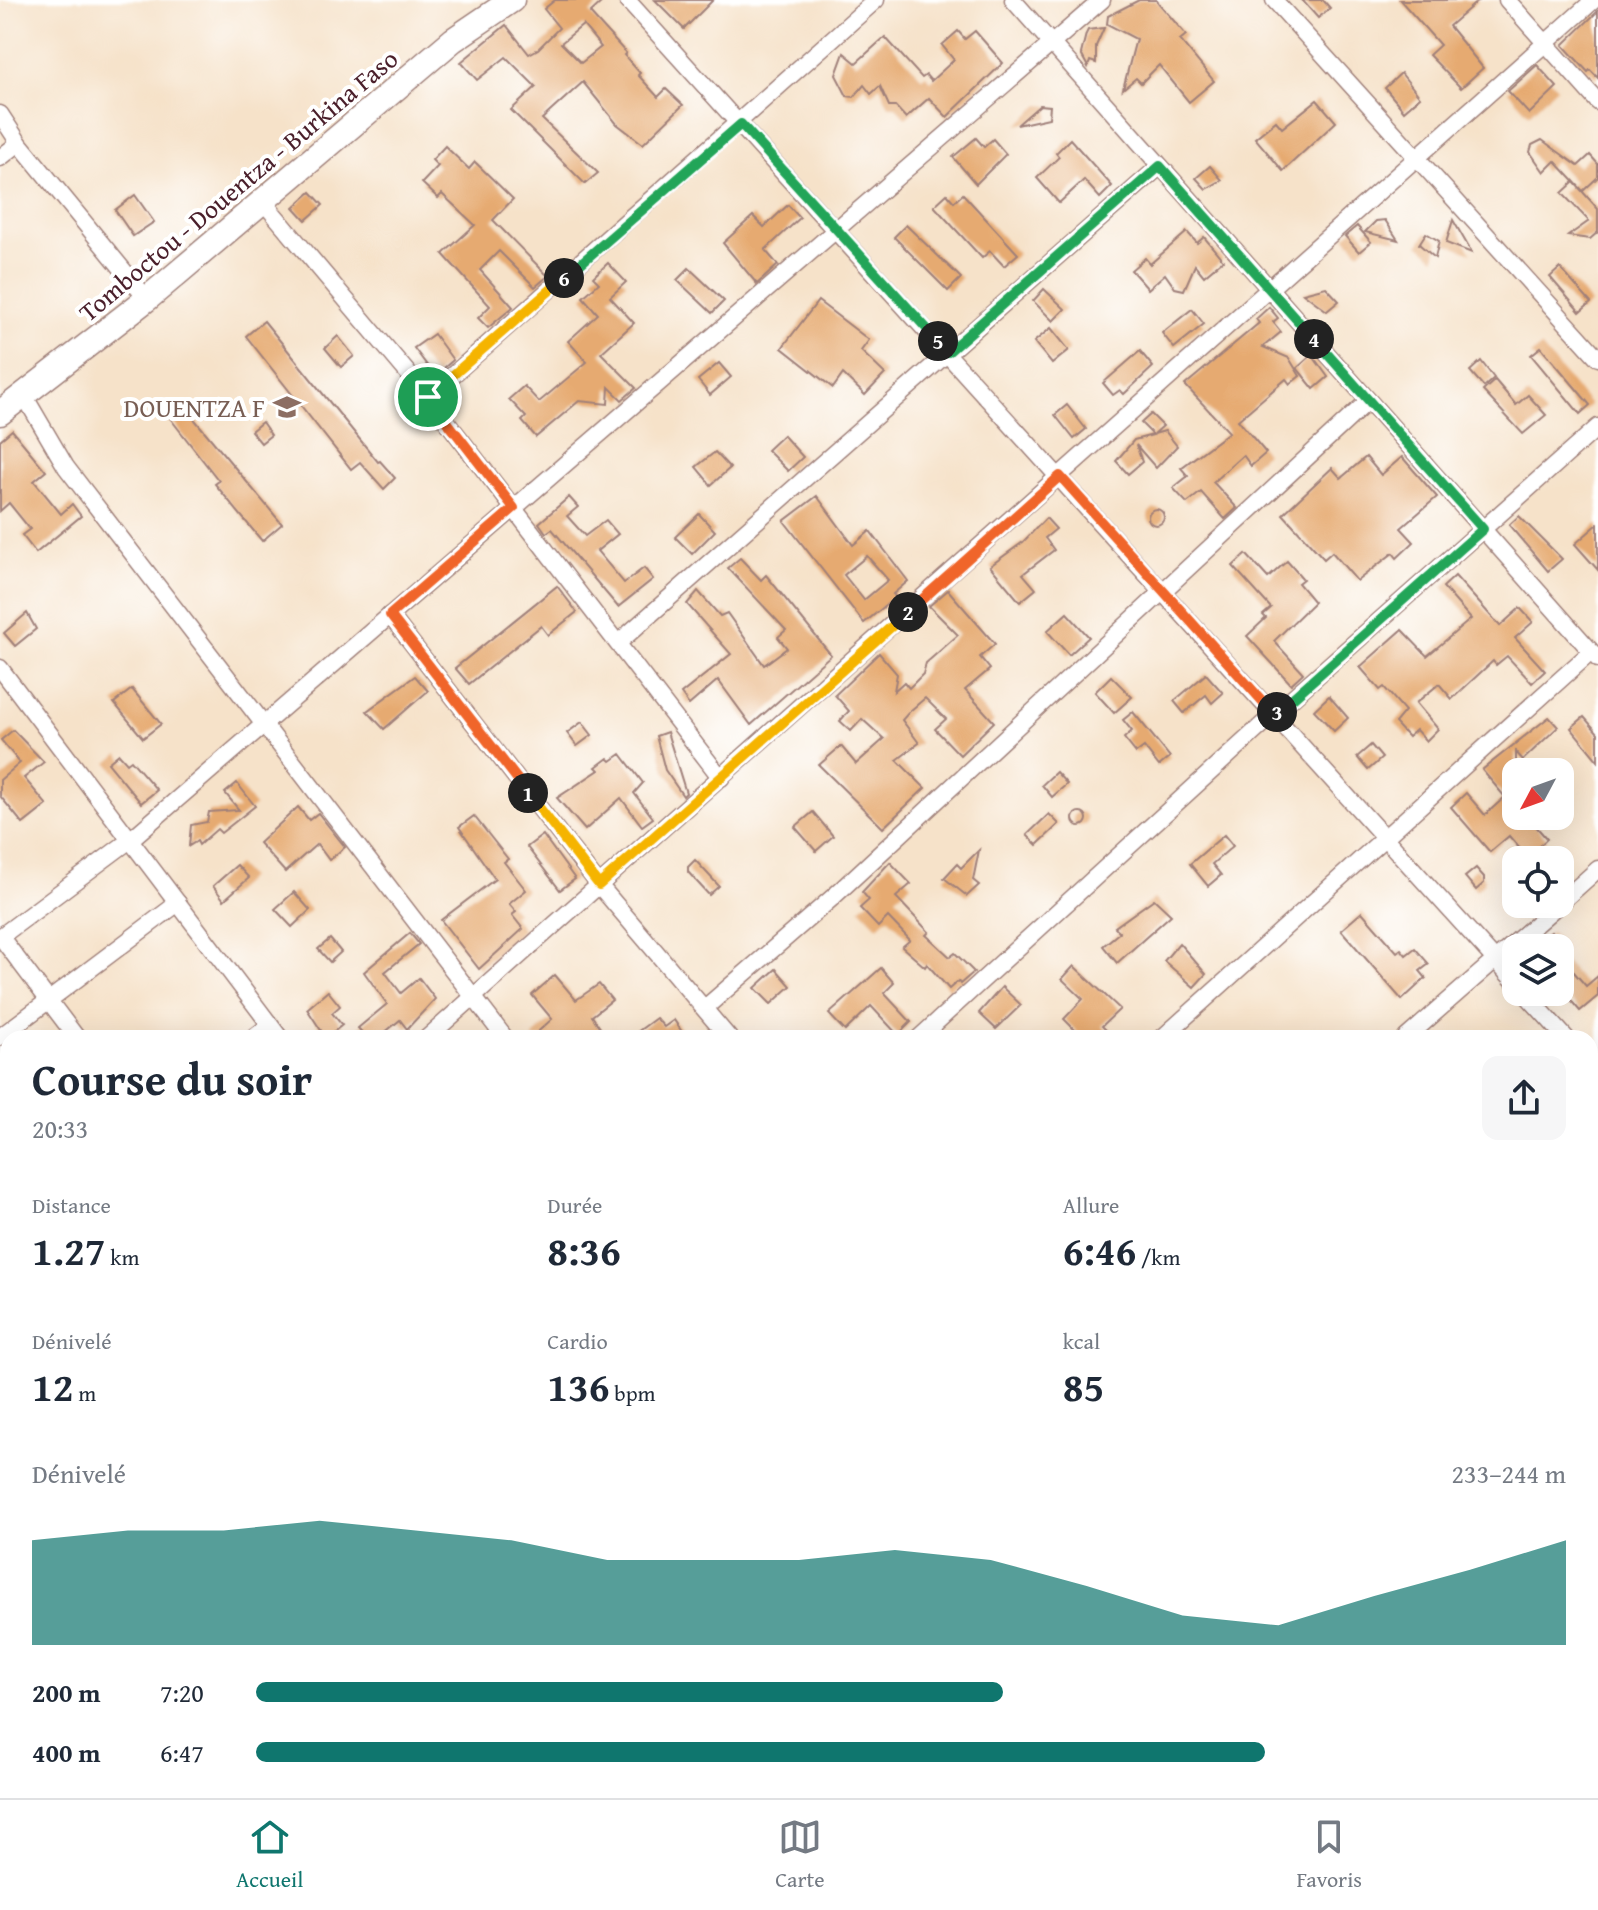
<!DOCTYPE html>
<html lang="fr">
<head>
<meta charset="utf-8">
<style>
  :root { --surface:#fff; --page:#f6f6f7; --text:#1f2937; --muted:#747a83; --line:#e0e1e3; --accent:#0f766e }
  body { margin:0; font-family:"Gentium Book Plus",serif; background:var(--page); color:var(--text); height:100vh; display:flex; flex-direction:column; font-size:30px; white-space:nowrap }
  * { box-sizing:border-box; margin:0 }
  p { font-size:26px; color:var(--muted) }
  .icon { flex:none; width:44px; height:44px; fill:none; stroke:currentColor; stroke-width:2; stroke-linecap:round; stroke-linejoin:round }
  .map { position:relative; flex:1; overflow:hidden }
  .details { position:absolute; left:0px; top:1030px; width:1598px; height:768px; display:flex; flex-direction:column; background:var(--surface); border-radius:24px 24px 0 0; box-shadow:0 8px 32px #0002 }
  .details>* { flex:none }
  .needle { width:52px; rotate:229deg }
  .tools { position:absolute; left:1502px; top:758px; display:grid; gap:16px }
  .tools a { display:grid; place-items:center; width:72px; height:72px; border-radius:16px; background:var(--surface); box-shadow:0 8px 32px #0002; font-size:40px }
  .pin { position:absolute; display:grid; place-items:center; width:68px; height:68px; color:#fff; margin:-34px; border:4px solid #fff; border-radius:50%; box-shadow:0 2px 8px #0007 }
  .km { position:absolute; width:40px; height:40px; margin:-20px; border-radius:50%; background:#222; color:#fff; font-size:22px; line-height:40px; text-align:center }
  .round { display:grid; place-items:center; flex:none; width:84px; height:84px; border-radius:16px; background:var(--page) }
  .overview { display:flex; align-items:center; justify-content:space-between; height:136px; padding:0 32px }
  h1 { font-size:44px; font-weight:600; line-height:60px }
  .stats { display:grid; grid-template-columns:repeat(3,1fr); gap:12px; height:136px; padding:8px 32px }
  .stats div { display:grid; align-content:center }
  .stats b { font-size:40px; font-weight:600 }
  .stats small { font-size:22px; font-weight:400 }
  .stats p { font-size:22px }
  .chart { height:224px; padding:16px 32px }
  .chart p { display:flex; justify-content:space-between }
  .chart svg { width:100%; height:144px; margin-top:8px; fill:var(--accent); opacity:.7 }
  ul { padding:0 32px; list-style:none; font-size:26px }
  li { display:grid; grid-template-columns:128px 96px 1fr; align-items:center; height:60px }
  li i { height:20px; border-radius:10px; background:var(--accent) }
  .menu { display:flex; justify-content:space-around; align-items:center; height:112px; border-top:2px solid var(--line); background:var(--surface); font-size:22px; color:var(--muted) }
  .menu a { display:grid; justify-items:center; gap:4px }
  .menu .selected { color:var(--accent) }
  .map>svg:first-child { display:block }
  .building { fill:#e6aa71; fill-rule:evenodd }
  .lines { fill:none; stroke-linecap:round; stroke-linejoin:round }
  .street-casing { stroke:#a0807a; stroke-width:19 }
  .secondary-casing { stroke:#a0807a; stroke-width:27 }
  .street { stroke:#fff; stroke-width:16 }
  .secondary { stroke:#fff; stroke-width:24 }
  .split-1-casing { stroke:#fff; stroke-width:16 }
  .split-2-casing { stroke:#fff; stroke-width:16 }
  .split-3-casing { stroke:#fff; stroke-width:16 }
  .split-4-casing { stroke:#fff; stroke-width:16 }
  .split-5-casing { stroke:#fff; stroke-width:16 }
  .split-6-casing { stroke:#fff; stroke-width:16 }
  .split-7-casing { stroke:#fff; stroke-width:16 }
  .split-1 { stroke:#f0652b; stroke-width:10 }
  .split-2 { stroke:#f5b400; stroke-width:10 }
  .split-3 { stroke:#f0652b; stroke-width:10 }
  .split-4 { stroke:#22a559; stroke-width:10 }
  .split-5 { stroke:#22a559; stroke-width:10 }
  .split-6 { stroke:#22a559; stroke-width:10 }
  .split-7 { stroke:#f5b400; stroke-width:10 }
  .labels { text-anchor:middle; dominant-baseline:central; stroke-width:8; stroke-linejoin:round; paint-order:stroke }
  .street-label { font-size:26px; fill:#4a1f2b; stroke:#fff }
  .education-label { font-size:26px; fill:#785e54; stroke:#fff; text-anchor:end }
</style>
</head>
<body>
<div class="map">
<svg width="1598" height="1798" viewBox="0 0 1598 1798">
  <rect width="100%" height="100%" fill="#fff"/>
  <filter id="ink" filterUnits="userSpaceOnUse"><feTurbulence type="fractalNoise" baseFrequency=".0125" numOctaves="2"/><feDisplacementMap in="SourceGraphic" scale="16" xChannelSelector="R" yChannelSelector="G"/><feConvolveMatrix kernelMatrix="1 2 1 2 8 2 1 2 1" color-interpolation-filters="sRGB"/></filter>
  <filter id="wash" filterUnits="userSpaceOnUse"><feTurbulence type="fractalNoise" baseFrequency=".006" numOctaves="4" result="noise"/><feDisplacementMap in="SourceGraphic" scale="32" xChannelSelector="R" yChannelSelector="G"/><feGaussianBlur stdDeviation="1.8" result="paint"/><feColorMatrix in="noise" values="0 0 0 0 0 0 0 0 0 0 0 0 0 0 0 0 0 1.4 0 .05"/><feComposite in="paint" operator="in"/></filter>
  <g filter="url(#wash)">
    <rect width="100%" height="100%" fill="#f6e2c9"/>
    <g id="blocks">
      <g class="building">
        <path d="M555 0H604L590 13 626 53 624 55 640 73 638 75 658 97 666 89 683 105 643 144 617 124 583 82 542 119 598 173 585 184 511 110 536 87 506 57 477 80 461 62 506 25 529 54 538 49 559 28 544 9ZM583 25 601 47 581 63 561 43Z"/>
        <polygon points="655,0 713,0 684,29"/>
        <polygon points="1139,0 1156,0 1186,35 1180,40 1214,81 1189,102 1159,65 1141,83 1136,78 1123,89 1136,39 1107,24 1108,16"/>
        <polygon points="1302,0 1323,0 1330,8 1318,18"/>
        <polygon points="1400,0 1479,0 1449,26 1483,68 1461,88 1429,55 1440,45"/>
        <polygon points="1598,11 1598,78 1590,70 1588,72 1563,45"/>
        <polygon points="1104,28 1096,46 1096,63 1090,61 1088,67 1081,54 1086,34 1088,30"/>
        <polygon points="958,31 965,39 975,31 1003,63 947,117 929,98 906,118 895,106 889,106 880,86 871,94 864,85 854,97 847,96 836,75 844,53 856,63 885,37 922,78 926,75 931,81 954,60 942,45"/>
        <polygon points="1537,65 1557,87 1529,114 1508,91"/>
        <polygon points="1401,73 1420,97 1404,111 1385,88"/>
        <polygon points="1317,100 1336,122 1283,171 1255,138 1276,121 1282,128"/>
        <polygon points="1040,105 1050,106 1049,118 1017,125"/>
        <polygon points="976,138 984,147 993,139 1006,154 976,184 953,157"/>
        <polygon points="1070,139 1112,186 1100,198 1084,180 1059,203 1037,178 1059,157 1056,153"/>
        <polygon points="1542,140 1578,166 1590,155 1598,164 1598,177 1583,191 1555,161 1544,172 1530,152 1532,145"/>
        <polygon points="445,146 469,169 475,162 513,199 493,220 548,276 535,287 499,251 480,270 513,307 488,328 478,318 490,306 443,254 475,225 442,194 438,198 422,183 438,166 432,160"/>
        <polygon points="1210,166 1222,180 1206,189 1196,178"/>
        <polygon points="1574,182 1598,209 1598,232 1590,239 1568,236 1589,221 1562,193"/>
        <polygon points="311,192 323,205 306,220 294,207"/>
        <polygon points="947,194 954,202 963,194 1018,254 1004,266 990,251 982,258 934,206"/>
        <polygon points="135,195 154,222 133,236 115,210"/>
        <polygon points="788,205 800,218 765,250 778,265 757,284 723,243 753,216 764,227"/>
        <polygon points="1385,220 1398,240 1365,232 1376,221"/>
        <polygon points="1453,220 1472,253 1446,243"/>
        <polygon points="906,225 961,278 948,291 894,237"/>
        <polygon points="1357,226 1371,242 1359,252 1345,236"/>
        <polygon points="1187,232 1197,243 1204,237 1223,260 1204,276 1195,265 1184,290 1175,288 1165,274 1148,289 1131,270 1145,258 1150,264"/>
        <polygon points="1426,233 1439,241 1435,258 1419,244"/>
        <polygon points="608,263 626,282 610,297 634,323 601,353 636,388 622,400 609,387 608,404 579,401 536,437 522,421 526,417 509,399 524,386 539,402 587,362 568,341 598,314 583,297 599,283 593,277"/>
        <polygon points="689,268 724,301 712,313 677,280"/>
        <polygon points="1560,268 1591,303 1580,312 1550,277"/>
        <polygon points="1326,287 1339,301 1327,311 1303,293"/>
        <polygon points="1044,289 1065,309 1053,321 1033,301"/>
        <polygon points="818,301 869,340 861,351 885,374 865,395 843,374 833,388 782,348"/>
        <polygon points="1269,307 1278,318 1273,322 1281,332 1263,347 1289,358 1300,376 1290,384 1286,379 1238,420 1266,453 1251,466 1243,455 1213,482 1237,508 1225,519 1201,492 1187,503 1173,488 1188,476 1181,468 1229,432 1185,385 1259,323 1256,319"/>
        <polygon points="1192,309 1204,324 1174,348 1162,333"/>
        <polygon points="264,321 378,462 380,461 395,478 384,489 360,462 351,469 246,336"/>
        <polygon points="1051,328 1069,350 1052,364 1034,342"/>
        <polygon points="434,334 453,360 435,376 414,348"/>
        <polygon points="338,336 354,356 341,367 325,348"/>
        <polygon points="1541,347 1590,405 1580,414 1531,355"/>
        <polygon points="1140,351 1153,367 1124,394 1120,390 1113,395 1103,383"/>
        <polygon points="1312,355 1328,377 1314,389 1297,368"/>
        <polygon points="1481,361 1494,378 1484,387 1470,371"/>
        <polygon points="719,363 731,377 710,395 698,380"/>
        <polygon points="1495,380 1516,405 1528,395 1546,415 1523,434 1483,391"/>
        <polygon points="180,402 282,524 262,541 215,484 219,481 166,413"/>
        <polygon points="1067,405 1086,429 1074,439 1055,415"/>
        <polygon points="1151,414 1163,426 1154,434 1165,431 1177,446 1156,468 1136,445 1142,462 1128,474 1116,461 1134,440 1153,435 1141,423"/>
        <polygon points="262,422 271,435 261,443 251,431"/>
        <polygon points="12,430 46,471 34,481 61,514 72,504 81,516 36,553 22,535 30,529 9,503 0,511 0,440"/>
        <polygon points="783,435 803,457 788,471 767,450"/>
        <polygon points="715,452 730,468 711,485 696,467"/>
        <polygon points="1366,457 1381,475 1402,457 1437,497 1401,528 1414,542 1397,558 1393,553 1357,581 1332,552 1324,559 1283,514 1332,468 1341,478"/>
        <path d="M817 496 853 545 870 531 908 581 893 594 896 597 864 623 784 521ZM867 556 888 580 864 600 844 575Z"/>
        <polygon points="569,497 578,507 567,516 585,536 606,520 618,534 597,551 624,583 644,568 653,579 618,607 552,529 546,533 539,523"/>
        <circle cx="1156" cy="517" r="8"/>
        <polygon points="699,514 715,531 692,554 675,537"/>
        <polygon points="1519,516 1562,559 1548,571 1509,525"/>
        <polygon points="1046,518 1056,529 1045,538 1054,550 1023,574 1036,589 1020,602 990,566 1023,542"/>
        <polygon points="1598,524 1598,570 1575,544"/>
        <polygon points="1246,554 1268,578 1287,561 1303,579 1298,583 1314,602 1274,641 1303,673 1291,684 1247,636 1266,618 1263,615 1271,608 1233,566"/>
        <polygon points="740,558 761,580 766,575 831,655 751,725 718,680 689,705 681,694 731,654 687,604 698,591 720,616 727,613 764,665 787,648 778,637 786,630 728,568"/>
        <polygon points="1455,576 1500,626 1520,608 1533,622 1515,638 1545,671 1532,683 1507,656 1496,665 1493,661 1452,699 1439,684 1416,703 1438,729 1426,741 1416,730 1408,737 1395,723 1405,711 1384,687 1380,690 1360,667 1402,630 1427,656 1471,619 1443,587"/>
        <polygon points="557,586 577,612 548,635 541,626 469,684 455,668"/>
        <polygon points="948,590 995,644 980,657 990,669 965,690 994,722 960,755 935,729 946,719 925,698 910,711 902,720 919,743 897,760 925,788 883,828 819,765 841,746 856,764 884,739 862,719 851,731 840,721 849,711 835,695 879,653 897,674 894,691 904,682 909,688 923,674 926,663 958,635 929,606"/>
        <polygon points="27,613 36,629 15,646 4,633"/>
        <polygon points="1067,613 1089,637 1069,655 1047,631"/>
        <polygon points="1206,674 1223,693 1212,703 1206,695 1184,713 1174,701"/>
        <polygon points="415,676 428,691 384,729 367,711"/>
        <polygon points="1111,676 1132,697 1114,713 1095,692"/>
        <polygon points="132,689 161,724 143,738 114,703"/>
        <polygon points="1329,696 1348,718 1334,731 1314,710"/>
        <polygon points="1133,712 1170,757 1159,766 1144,747 1136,753 1124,738 1132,731 1123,720"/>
        <polygon points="1549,717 1558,727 1523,760 1516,752 1516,816 1527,816 1547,839 1527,857 1509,836 1490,852 1451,807 1466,793 1485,815 1505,797 1482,770"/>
        <polygon points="1584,717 1598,733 1598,761 1571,728"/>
        <polygon points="582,722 592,735 577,746 567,733"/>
        <polygon points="13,730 44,762 24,778 47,805 23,824 0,796 0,780 20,763 1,740"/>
        <polygon points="667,732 686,793 683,796 665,770 656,736"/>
        <polygon points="1371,745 1382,758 1368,770 1357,757"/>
        <polygon points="119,754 127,763 131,760 157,790 141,803 108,763"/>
        <polygon points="621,754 643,783 634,793 653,818 642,826 621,798 585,830 557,798 599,770 596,767 608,758 611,761"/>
        <polygon points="1056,772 1067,784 1052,797 1042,785"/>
        <polygon points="237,783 255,806 221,833 217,829 199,845 197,841 189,846 191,825 207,822 209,812 239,810 225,793"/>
        <polygon points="298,807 309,820 318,813 345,847 329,860 317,844 285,872 259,843"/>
        <circle cx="1080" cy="819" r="7"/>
        <polygon points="813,812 833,836 816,851 795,827"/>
        <polygon points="1049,814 1059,824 1037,845 1027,835"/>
        <polygon points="474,816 508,859 504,862 526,890 509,904 516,912 512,915 523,929 479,969 441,920 495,879 459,827"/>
        <polygon points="543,835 575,879 560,890 527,847"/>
        <polygon points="1224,835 1233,846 1212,864 1221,875 1208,886 1190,864"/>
        <polygon points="979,850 973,880 979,885 967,896 944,878 957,864 961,868"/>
        <polygon points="695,860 719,886 709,895 688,872 688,867"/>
        <polygon points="890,862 911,884 896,897 929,932 926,935 950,957 955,953 974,972 960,984 958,981 949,989 927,964 925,967 902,947 910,940 888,917 878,927 860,908 869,900 862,892"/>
        <polygon points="237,865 249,878 224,900 213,886"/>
        <polygon points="1476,868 1484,877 1484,883 1476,890 1465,877"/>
        <polygon points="294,892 310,910 292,927 275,909"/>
        <polygon points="1154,899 1171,915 1117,963 1103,946 1120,932 1115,927"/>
        <polygon points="1362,912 1397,952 1401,949 1406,955 1415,948 1429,964 1420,971 1426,978 1402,1000 1341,930"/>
        <polygon points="1551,932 1565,948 1532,948"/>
        <polygon points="410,933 419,944 385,972 401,993 419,978 435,999 407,1029 400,1020 378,1038 367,1038 358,1028 387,1004 364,972"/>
        <polygon points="330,939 341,952 330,962 318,949"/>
        <polygon points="1179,943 1206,974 1194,987 1164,961"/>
        <polygon points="1560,956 1586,986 1598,976 1598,996 1580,1011 1560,988"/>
        <polygon points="1074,966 1120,1009 1102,1026 1114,1038 1083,1038 1064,1019 1083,999 1062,979"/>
        <polygon points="881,968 894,983 884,993 911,1022 898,1035 871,1006 845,1031 829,1014"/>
        <polygon points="776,969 791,986 771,1004 755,988"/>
        <polygon points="555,975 576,1000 599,984 612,1000 592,1016 607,1038 531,1038 552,1019 532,995"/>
        <polygon points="1002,987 1021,1005 996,1029 979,1013"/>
        <polygon points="328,991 340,1006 332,1013 342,1025 326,1038 307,1009"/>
        <polygon points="656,1018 664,1027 674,1020 686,1038 629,1038"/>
      </g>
    </g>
  </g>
  <g filter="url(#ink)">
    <use href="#blocks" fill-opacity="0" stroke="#a0807a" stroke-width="2"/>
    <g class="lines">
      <g class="street-casing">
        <g id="street">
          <polyline points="627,0 1516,983"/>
          <polyline points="1013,0 1598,659"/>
          <polyline points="1274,0 1598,358"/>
          <polyline points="1507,0 1598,102"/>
          <polyline points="0,114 19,143 147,299"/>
          <polyline points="0,158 19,143"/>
          <polyline points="261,199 428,397 721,778"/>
          <polyline points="25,397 66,467 505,1038"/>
          <polyline points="428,397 876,0"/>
          <polyline points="390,615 599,885 729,1038"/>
          <polyline points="618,643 1160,166"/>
          <polyline points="0,668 280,1038"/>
          <polyline points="1560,903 1598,869"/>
          <polyline points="0,936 77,1038"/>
          <polyline points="0,937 130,840 1102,0"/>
          <polyline points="1524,992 1566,1038"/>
          <polyline points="706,1007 832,898 1368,401"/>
          <polyline points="0,1037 178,903"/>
          <polyline points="253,1038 270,1025"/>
          <polyline points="427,1038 1594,0"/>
          <polyline points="919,1038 1274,714 1598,427"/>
          <polyline points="1162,1038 1591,652"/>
          <polyline points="1406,1038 1559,904"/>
          <polyline points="1590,1065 1598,1074"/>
          <polyline points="1590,1092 1598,1085"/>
          <polyline points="0,1182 8,1192"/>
          <polyline points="1590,1322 1598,1315"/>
          <polyline points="0,1423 8,1417"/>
          <polyline points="1590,1537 1598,1530"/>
          <polyline points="0,1602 8,1596"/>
          <polyline points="1590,1711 1598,1718"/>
          <polyline points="1590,1739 1598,1731"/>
          <polyline points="456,1790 462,1798"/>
          <polyline points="643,1790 649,1798"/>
          <polyline points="846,1790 852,1798"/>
          <polyline points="1057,1790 1063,1798"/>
          <polyline points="407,1798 418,1790"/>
          <polyline points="1017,1798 1026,1790"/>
          <polyline points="1272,1798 1283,1790"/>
          <polyline points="1532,1798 1540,1790"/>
        </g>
      </g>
      <g class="secondary-casing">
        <polyline id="secondary" points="0,413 147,299 453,40 512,0"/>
      </g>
      <use href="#street" class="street"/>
      <use href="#secondary" class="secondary"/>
    </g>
  </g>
  <g class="lines" filter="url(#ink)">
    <g class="split-1-casing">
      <polyline id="split-1" points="428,397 514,508 390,615 528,793"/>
    </g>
    <g class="split-2-casing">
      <polyline id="split-2" points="528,793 599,885 908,612"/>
    </g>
    <g class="split-3-casing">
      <polyline id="split-3" points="908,612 1060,476 1274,714 1277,712"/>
    </g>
    <g class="split-4-casing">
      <polyline id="split-4" points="1277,712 1483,529 1314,339"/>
    </g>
    <g class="split-5-casing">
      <polyline id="split-5" points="938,341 948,352 1160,166 1314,339"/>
    </g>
    <g class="split-6-casing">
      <polyline id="split-6" points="564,278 741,124 938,341"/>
    </g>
    <g class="split-7-casing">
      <polyline id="split-7" points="428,397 564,278"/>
    </g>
    <use href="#split-1" class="split-1"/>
    <use href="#split-2" class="split-2"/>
    <use href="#split-3" class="split-3"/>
    <use href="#split-4" class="split-4"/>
    <use href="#split-5" class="split-5"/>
    <use href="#split-6" class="split-6"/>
    <use href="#split-7" class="split-7"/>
  </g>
  <defs>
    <g id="school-bare" transform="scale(2.16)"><path d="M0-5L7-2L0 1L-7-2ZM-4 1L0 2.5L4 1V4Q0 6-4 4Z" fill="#8d6e63" stroke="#fff" stroke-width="2.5" paint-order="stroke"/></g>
  </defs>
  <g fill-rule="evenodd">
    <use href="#school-bare" x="287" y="407"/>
  </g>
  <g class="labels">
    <g class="street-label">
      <text transform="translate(238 185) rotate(-40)">Tomboctou - Douentza - Burkina Faso</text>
    </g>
    <g class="education-label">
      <text x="265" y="407">DOUENTZA F</text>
    </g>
  </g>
</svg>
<div class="tools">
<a><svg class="needle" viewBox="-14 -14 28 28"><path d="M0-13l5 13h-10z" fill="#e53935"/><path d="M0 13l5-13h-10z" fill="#747a83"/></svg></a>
<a><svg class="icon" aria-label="locate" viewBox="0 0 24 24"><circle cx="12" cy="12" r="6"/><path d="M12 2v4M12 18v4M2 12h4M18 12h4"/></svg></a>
<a><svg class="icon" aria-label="layers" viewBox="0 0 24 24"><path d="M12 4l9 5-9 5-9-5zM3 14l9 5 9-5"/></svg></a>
</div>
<div class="pin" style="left:428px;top:397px;background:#1e9e55"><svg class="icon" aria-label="arrive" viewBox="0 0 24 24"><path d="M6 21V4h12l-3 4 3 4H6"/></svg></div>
<b class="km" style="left:528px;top:793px">1</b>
<b class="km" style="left:908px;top:612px">2</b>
<b class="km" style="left:1277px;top:712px">3</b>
<b class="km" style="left:1314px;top:339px">4</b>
<b class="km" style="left:938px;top:341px">5</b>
<b class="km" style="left:564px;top:278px">6</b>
<section class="details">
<div class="overview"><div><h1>Course du soir</h1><p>20:33</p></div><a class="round"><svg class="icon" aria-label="share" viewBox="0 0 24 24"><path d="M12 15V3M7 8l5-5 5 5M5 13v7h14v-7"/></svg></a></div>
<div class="stats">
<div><p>Distance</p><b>1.27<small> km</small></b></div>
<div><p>Durée</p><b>8:36</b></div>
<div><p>Allure</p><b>6:46<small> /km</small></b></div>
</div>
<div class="stats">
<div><p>Dénivelé</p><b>12<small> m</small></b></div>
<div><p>Cardio</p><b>136<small> bpm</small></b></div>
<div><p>kcal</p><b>85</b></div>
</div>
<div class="chart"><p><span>Dénivelé</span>233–244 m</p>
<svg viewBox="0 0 160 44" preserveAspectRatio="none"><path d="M0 44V12L10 9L20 9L30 6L40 9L50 12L60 18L70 18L80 18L90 15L100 18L110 26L120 35L130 38L140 29L150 21L160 12V44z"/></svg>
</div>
<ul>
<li><b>200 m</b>7:20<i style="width:57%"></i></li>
<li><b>400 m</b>6:47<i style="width:77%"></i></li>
</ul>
</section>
</div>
<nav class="menu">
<a class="selected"><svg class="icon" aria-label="home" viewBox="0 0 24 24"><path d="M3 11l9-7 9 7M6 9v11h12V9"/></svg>Accueil</a>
<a><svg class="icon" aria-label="map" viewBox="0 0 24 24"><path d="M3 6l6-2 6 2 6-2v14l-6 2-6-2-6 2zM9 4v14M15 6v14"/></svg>Carte</a>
<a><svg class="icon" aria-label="saved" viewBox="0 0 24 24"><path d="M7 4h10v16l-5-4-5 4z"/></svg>Favoris</a>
</nav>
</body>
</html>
